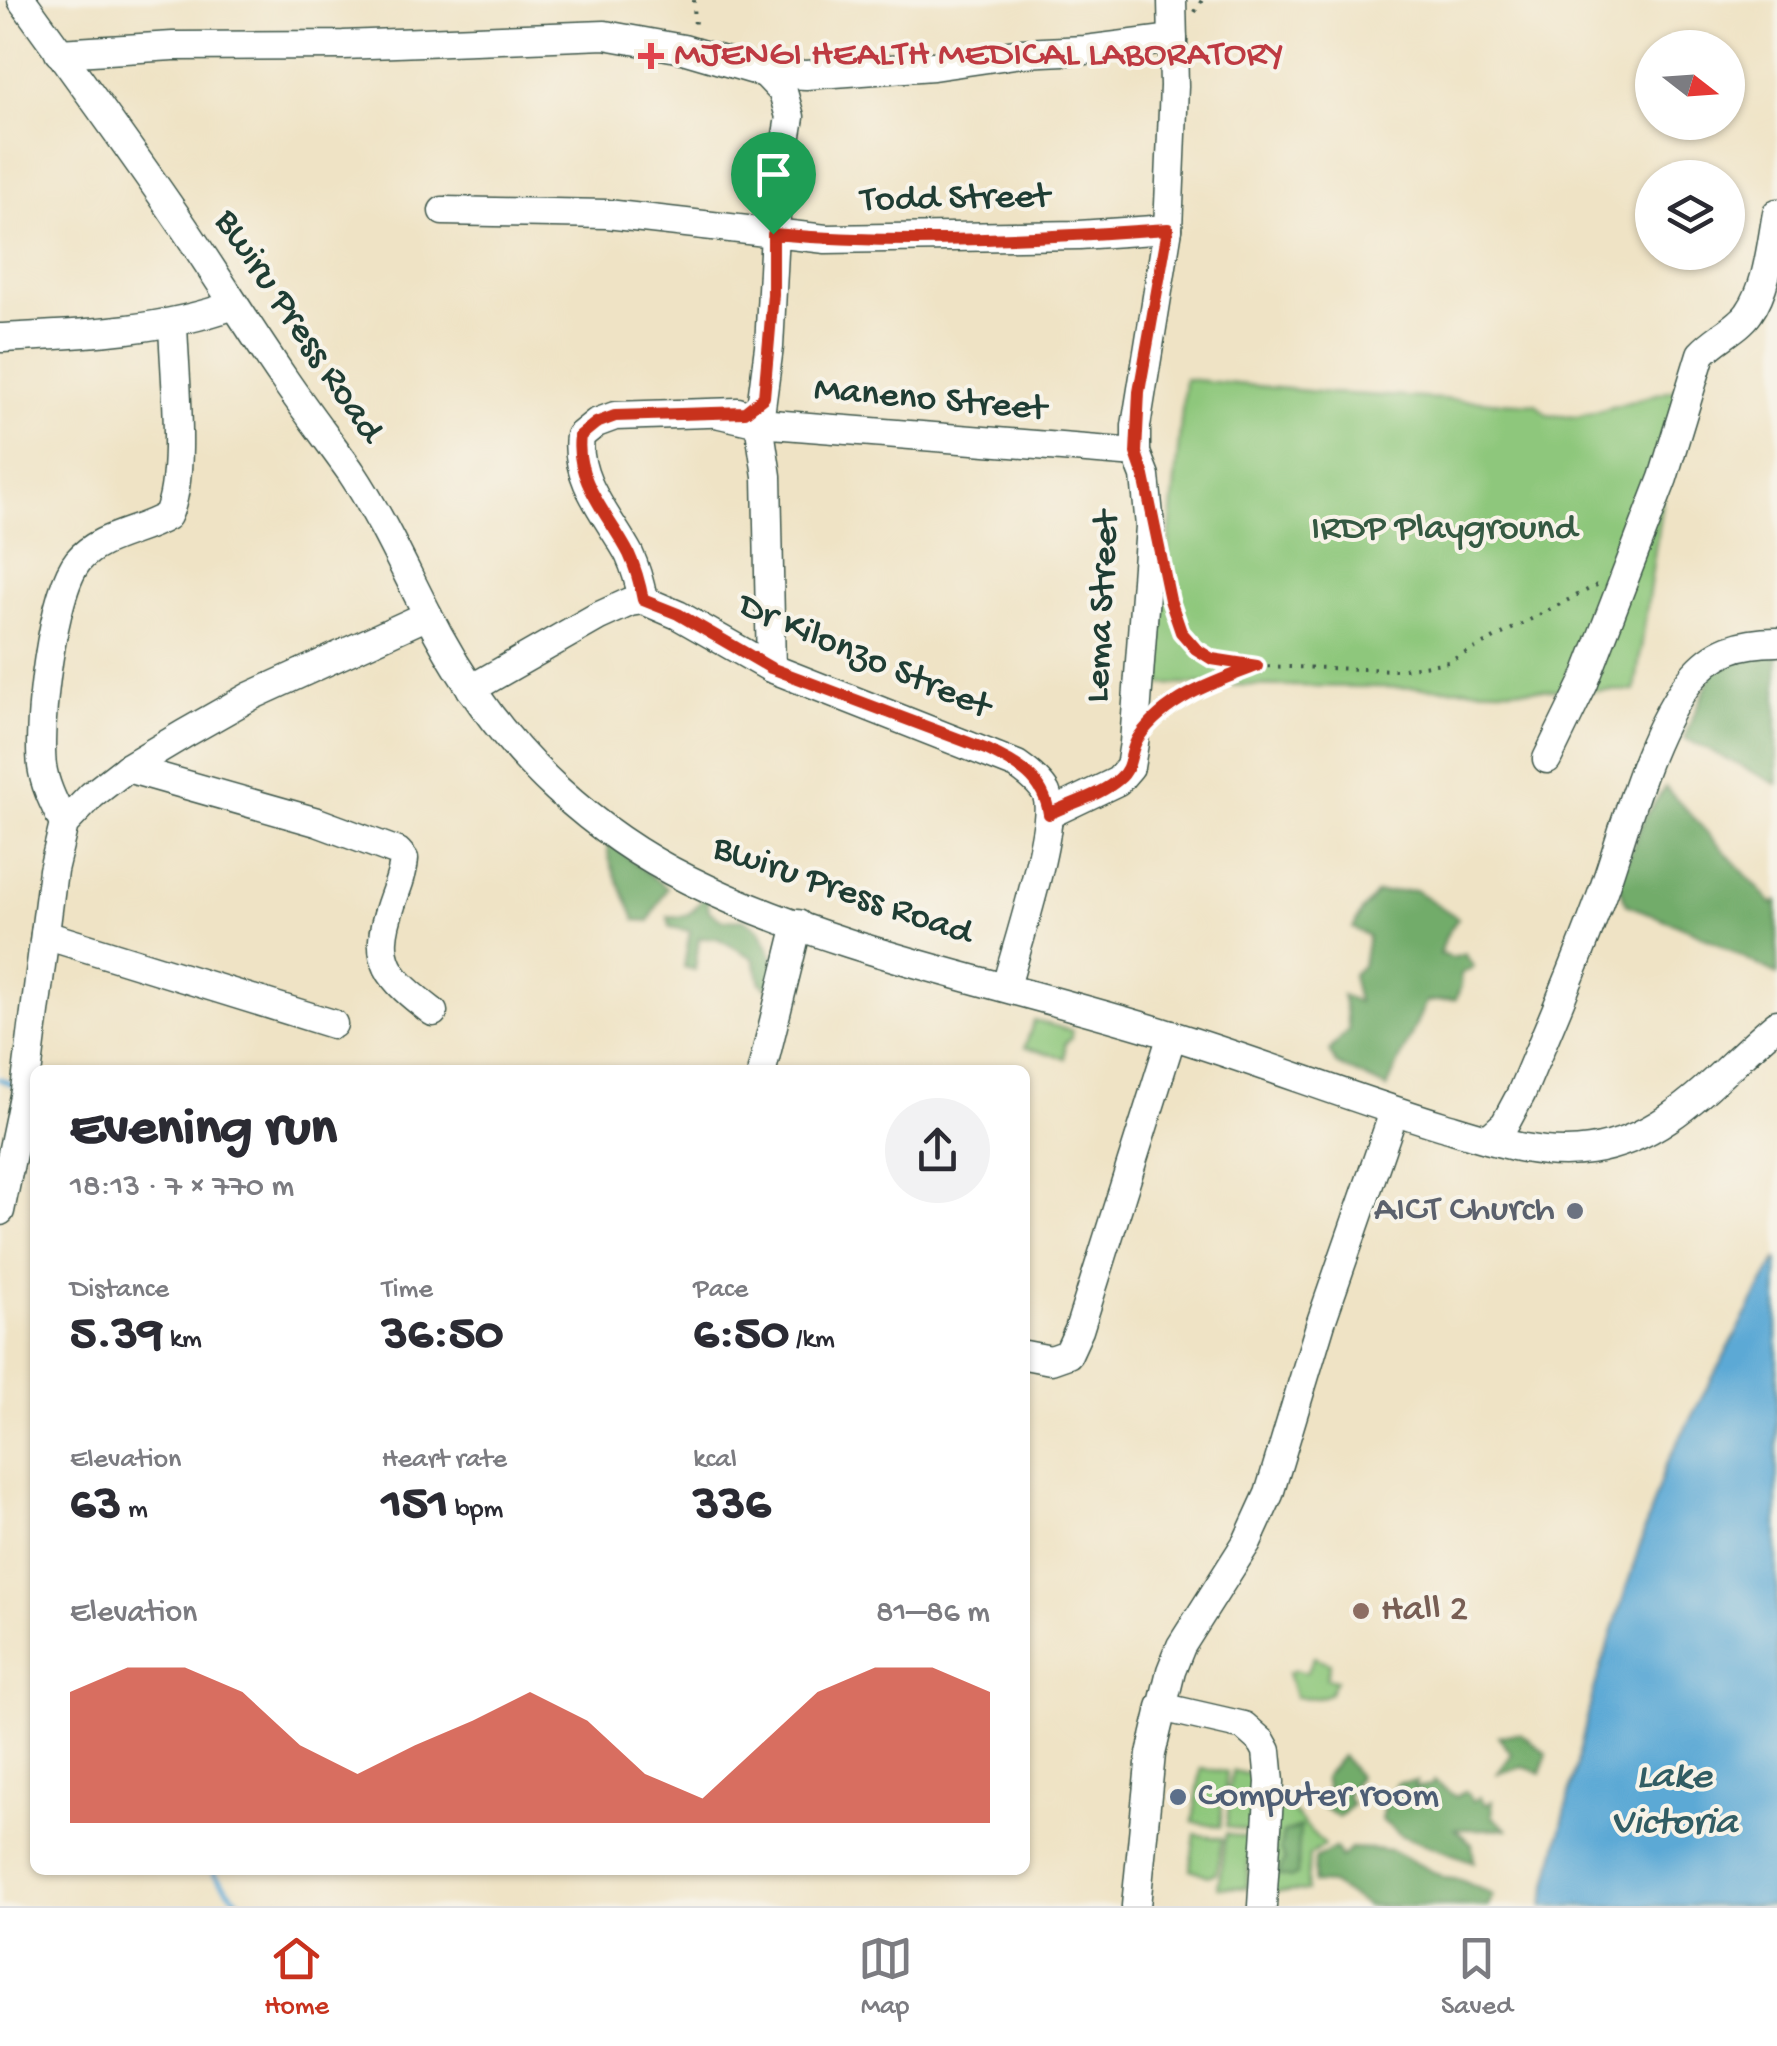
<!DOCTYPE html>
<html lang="en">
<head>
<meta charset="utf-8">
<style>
  :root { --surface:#fff; --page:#f2f2f3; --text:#2b2b33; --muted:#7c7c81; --line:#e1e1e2; --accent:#c8321e }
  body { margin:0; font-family:"Gochi Hand",sans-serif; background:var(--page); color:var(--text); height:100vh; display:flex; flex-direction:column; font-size:38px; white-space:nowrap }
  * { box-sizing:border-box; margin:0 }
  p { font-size:32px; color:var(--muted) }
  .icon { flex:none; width:55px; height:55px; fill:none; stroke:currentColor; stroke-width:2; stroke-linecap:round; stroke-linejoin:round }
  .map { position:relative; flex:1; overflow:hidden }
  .side { position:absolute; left:30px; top:1065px; width:1000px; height:810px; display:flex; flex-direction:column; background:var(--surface); border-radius:15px; box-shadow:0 2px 8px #0004 }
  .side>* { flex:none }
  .needle { width:65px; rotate:107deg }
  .buttons { position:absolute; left:1635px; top:30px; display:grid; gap:20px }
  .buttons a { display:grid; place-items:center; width:110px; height:110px; border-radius:50%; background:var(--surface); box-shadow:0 2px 8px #0004; font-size:50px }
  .pin { position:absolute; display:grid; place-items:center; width:85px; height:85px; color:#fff; margin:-102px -42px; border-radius:50% 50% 50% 0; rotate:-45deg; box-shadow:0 0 10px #0007 }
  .pin .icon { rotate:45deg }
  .round { display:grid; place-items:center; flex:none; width:105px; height:105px; border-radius:52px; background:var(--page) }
  .overview { display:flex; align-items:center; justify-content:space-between; height:170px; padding:0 40px }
  h1 { font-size:55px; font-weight:700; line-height:75px }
  .figures { display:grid; grid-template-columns:repeat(3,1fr); gap:15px; height:170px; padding:10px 40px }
  .figures div { display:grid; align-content:center }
  .figures b { font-size:50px; font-weight:700 }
  .figures small { font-size:28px; font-weight:400 }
  .figures p { font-size:28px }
  .chart { height:280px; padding:20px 40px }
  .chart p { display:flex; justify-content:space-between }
  .chart svg { width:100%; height:180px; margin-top:10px; fill:var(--accent); opacity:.7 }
  .tab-bar { display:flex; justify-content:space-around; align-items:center; height:140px; border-top:2px solid var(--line); background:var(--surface); font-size:28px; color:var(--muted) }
  .tab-bar a { display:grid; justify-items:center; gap:5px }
  .tab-bar .selected { color:var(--accent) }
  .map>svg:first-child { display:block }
  .green { fill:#8ec77b; stroke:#568258; stroke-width:2.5 }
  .forest { fill:#72ac6b; stroke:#487450; stroke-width:2.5 }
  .water { fill:#5ba9d5; stroke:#3d7384; stroke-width:2.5 }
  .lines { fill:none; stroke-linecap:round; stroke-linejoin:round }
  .stream { stroke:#5ba9d5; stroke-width:5 }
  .minor-casing { stroke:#3e564a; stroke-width:31 }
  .path { stroke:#3e564a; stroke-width:4; stroke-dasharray:2.5 8; stroke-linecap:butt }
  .minor { stroke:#fff; stroke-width:28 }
  .route-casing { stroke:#fff; stroke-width:20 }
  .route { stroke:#c8321e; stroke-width:12 }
  .health-dot { fill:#e0444e; stroke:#f7f3e8; stroke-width:4 }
  .worship-dot { fill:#6b7280; stroke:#f7f3e8; stroke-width:4 }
  .education-dot { fill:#8d6e63; stroke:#f7f3e8; stroke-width:4 }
  .service-dot { fill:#5c6f8a; stroke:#f7f3e8; stroke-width:4 }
  .labels { text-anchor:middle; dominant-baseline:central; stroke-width:8; stroke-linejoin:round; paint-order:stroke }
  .health-label { font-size:38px; fill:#be3a42; stroke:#f7f3e8; text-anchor:start }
  .street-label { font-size:38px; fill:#1f3d34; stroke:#f7f3e8 }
  .park-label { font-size:38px; fill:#355942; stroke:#f7f3e8 }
  .worship-label { font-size:38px; fill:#5b616d; stroke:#f7f3e8; text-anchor:end }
  .education-label { font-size:38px; fill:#785e54; stroke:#f7f3e8; text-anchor:start }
  .service-label { font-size:38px; fill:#4e5e75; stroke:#f7f3e8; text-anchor:start }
  .water-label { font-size:40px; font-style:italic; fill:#315d64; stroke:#f7f3e8 }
</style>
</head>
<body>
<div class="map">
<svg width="1777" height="1906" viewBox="0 0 1777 1906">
  <rect width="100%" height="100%" fill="#f7f3e8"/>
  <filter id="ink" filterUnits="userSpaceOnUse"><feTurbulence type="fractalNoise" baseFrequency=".01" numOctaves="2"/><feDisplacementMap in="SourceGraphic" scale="20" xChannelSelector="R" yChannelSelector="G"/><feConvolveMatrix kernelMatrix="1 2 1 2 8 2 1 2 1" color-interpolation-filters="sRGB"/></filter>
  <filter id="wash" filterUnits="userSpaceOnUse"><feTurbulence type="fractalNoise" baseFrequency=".0048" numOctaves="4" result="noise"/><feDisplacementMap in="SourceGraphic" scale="40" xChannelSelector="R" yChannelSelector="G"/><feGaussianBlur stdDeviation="2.25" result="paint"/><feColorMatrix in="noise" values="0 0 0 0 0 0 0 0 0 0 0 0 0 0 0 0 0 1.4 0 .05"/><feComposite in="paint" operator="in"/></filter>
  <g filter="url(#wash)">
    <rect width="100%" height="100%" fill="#efe3c5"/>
    <g class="green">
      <polygon points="1185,379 1329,393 1536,404 1547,415 1577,417 1678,388 1635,691 1155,684"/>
      <polygon points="1034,1020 1072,1031 1072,1038 1065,1043 1065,1058 1025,1047"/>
      <polygon points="1314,1657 1330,1663 1326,1678 1336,1680 1329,1694 1318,1698 1295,1697 1288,1673 1295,1670 1306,1673"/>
      <polygon points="1201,1768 1227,1772 1225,1792 1217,1798 1222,1808 1220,1827 1193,1822"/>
      <polygon points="1233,1771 1252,1775 1248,1804 1252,1805 1250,1831 1226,1827 1229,1806 1237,1802 1228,1791"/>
      <polygon points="1274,1792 1324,1845 1309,1856 1307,1891 1271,1892"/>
      <polygon points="1195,1834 1222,1839 1216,1873 1208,1876 1190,1869"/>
      <polygon points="1226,1834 1250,1838 1247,1888 1218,1887"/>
    </g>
    <g class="forest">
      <polygon points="1724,645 1777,655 1777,784 1684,738"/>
      <polygon points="1665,787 1773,904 1777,901 1777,975 1693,931 1626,904 1618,881 1645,816"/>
      <path d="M607 841 667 888 649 921 635 920C626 892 607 869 607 841Z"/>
      <polygon points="1415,890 1458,918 1446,936 1440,954 1452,958 1465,954 1474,967 1461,974 1461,986 1456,999 1426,1002 1387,1088 1336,1064 1329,1051 1349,1029 1342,995 1358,1002 1352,975 1363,965 1368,936 1353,928 1362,911 1377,893"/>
      <path d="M706 894 709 911 723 920 743 919 760 930 776 964 769 990 761 983 753 958 717 938H699L695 970 684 967 690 931 670 927 668 917C689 919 695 910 706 894Z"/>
      <polygon points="1520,1733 1547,1754 1541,1773 1523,1767 1498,1773 1512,1754 1498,1736"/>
      <polygon points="1342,1756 1358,1776 1347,1795 1352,1805 1339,1818 1322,1807 1329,1797 1324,1777"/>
      <polygon points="1417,1781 1414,1788 1431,1785 1434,1781 1456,1797 1465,1791 1473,1801 1480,1797 1486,1805 1492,1801 1493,1817 1507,1829 1455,1829 1472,1844 1474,1862 1402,1836 1381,1820 1385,1800 1398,1783"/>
      <polygon points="1300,1827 1297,1875 1290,1878 1277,1875 1285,1860 1280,1850 1283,1833"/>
      <polygon points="1335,1848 1341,1858 1351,1848 1391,1850 1445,1878 1461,1880 1493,1895 1488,1906 1367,1906 1331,1884 1314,1883 1315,1859"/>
    </g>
    <polygon class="water" points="1777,1258 1777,1906 1543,1906 1593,1693 1665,1466"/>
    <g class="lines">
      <g class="stream">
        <polyline points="0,1079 15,1086"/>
        <polyline points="214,1870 214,1874 243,1906"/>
      </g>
    </g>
  </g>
  <g filter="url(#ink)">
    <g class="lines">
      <g class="minor-casing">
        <g id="minor">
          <path d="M22 0C80 81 140 161 195 244 225 289 253 334 284 379 305 410 329 441 351 472 385 523 409 580 438 634 469 691 509 745 557 789 595 824 642 857 689 880 838 954 1012 985 1171 1035 1262 1063 1351 1098 1443 1126 1489 1140 1541 1158 1590 1150 1671 1138 1717 1073 1777 1024"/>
          <polyline points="59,53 173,46 343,45 605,35 683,49 765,73 806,75 933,66 1022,53 1085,50 1173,39"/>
          <polyline points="765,73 783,92 790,117 777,195 769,347 759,423 767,476 771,668"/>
          <polyline points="443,211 607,214 826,239 1079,235 1168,229"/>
          <path d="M0 338C80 334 158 332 234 305"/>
          <polyline points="720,414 759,423 1136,453"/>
          <path d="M643 600C640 584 636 569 629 554 609 517 574 480 580 436L596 423 615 416 738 412"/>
          <path d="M471 689 597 617 630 602 643 600 678 615 771 668 1017 765C1027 772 1040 782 1046 793 1059 821 1015 951 1006 987"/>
          <path d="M1547 759 1584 683 1663 478 1701 354C1714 339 1739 328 1749 313 1768 286 1771 245 1777 213"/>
          <path d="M127 768 317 822 398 852 404 859C403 876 396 889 391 905 371 962 389 978 433 1012"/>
          <polyline points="1049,814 1118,781 1130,767 1134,743 1150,526 1145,476 1136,453 1136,426 1168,229 1174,86 1172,0"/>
          <path d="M64 824C55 805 45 787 42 766 37 725 52 593 78 561 100 535 139 533 167 516 187 477 174 371 173 323"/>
          <polyline points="45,935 333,1024"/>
          <polyline points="762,1070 798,924"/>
          <path d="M1488 1139 1505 1124 1521 1094C1548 1029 1577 963 1601 897 1625 830 1647 735 1691 679 1714 650 1741 642 1777 642"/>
          <polyline points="0,1211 25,1091 53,870 64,824 92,795 127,768 184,734 251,696 428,615"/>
          <polyline points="1025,1355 1051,1360 1068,1354 1079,1330 1172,1035"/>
          <polyline points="1161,1707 1244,1726 1262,1742 1267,1751 1270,1782 1262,1906"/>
          <polyline points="1136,1906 1151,1754 1171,1671 1181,1646 1247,1542 1269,1494 1321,1322 1394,1112"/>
        </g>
      </g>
      <g class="path">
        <polyline points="694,0 695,30"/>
        <polyline points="1195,12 1202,0"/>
        <polyline points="1169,595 1181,632 1196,649 1212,659 1257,666 1397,670 1448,662 1597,585"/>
        <polyline points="1159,715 1207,685 1252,667"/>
      </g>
      <use href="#minor" class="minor"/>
    </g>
  </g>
  <g class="lines" filter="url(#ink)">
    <g class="route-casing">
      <path id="route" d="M1168 229 1139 392 1136 453 1144 476 1170 600 1181 632 1196 649 1212 659 1257 666C1214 682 1166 698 1138 738 1129 752 1133 768 1119 779 1101 795 1071 803 1049 814 1044 778 1018 765 988 750L771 668 678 614 643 600C640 584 636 569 629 554 610 517 574 481 580 436L596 423 615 416 745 412 764 397 773 294V234C904 246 1038 238 1168 229Z"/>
    </g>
    <use href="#route" class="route"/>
  </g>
  <path class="health-dot" d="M646 41h10v10h10v10h-10v10h-10v-10h-10v-10h10z"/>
  <circle class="worship-dot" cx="1575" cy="1211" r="10"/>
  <circle class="education-dot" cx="1361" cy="1611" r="10"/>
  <circle class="service-dot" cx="1178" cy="1797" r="10"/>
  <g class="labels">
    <g class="health-label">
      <text x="674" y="56">MJENGI HEALTH MEDICAL LABORATORY</text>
    </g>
    <g class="street-label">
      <text transform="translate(955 200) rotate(-1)">Todd Street</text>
      <text transform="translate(297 327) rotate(56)">Bwiru Press Road</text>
      <text transform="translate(930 401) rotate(5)">Maneno Street</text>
      <text transform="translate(1104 607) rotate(-87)">Lema Street</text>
      <text transform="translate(864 658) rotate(23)">Dr Kilonzo Street</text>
      <text transform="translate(842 892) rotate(19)">Bwiru Press Road</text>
    </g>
    <g class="park-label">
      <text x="1444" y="530">IRDP Playground</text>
    </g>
    <g class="worship-label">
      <text x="1555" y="1211">AICT Church</text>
    </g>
    <g class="education-label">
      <text x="1381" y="1611">Hall 2</text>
    </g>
    <g class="service-label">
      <text x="1198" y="1797">Computer room</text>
    </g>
    <g class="water-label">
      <text x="1674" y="1778">Lake<tspan x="1674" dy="46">Victoria</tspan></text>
    </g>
  </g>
</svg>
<div class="buttons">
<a><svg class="needle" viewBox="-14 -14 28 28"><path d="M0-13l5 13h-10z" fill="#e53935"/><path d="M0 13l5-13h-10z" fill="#7c7c81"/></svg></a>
<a><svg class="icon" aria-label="layers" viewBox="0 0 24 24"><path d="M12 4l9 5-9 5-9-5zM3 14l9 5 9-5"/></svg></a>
</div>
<div class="pin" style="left:773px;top:234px;background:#1e9e55"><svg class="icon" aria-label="arrive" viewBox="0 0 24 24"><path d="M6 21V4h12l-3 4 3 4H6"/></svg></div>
<section class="side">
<div class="overview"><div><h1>Evening run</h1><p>18:13 · 7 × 770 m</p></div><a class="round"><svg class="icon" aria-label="share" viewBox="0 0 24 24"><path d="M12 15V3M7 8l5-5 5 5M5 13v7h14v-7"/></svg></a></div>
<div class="figures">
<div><p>Distance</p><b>5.39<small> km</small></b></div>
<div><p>Time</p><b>36:50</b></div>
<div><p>Pace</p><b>6:50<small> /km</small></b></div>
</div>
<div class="figures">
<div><p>Elevation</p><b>63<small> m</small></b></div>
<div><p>Heart rate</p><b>151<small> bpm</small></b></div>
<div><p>kcal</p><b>336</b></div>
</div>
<div class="chart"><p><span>Elevation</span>81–86 m</p>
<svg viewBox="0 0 160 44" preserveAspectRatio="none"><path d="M0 44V12L10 6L20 6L30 12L40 25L50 32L60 25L70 19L80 12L90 19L100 32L110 38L120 25L130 12L140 6L150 6L160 12V44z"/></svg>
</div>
</section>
</div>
<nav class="tab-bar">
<a class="selected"><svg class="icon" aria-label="home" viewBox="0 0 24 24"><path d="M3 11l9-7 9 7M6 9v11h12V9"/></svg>Home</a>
<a><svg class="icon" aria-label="map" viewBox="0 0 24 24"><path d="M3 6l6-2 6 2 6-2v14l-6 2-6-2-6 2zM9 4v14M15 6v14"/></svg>Map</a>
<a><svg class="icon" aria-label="saved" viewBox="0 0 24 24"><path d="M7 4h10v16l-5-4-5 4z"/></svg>Saved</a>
</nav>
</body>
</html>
